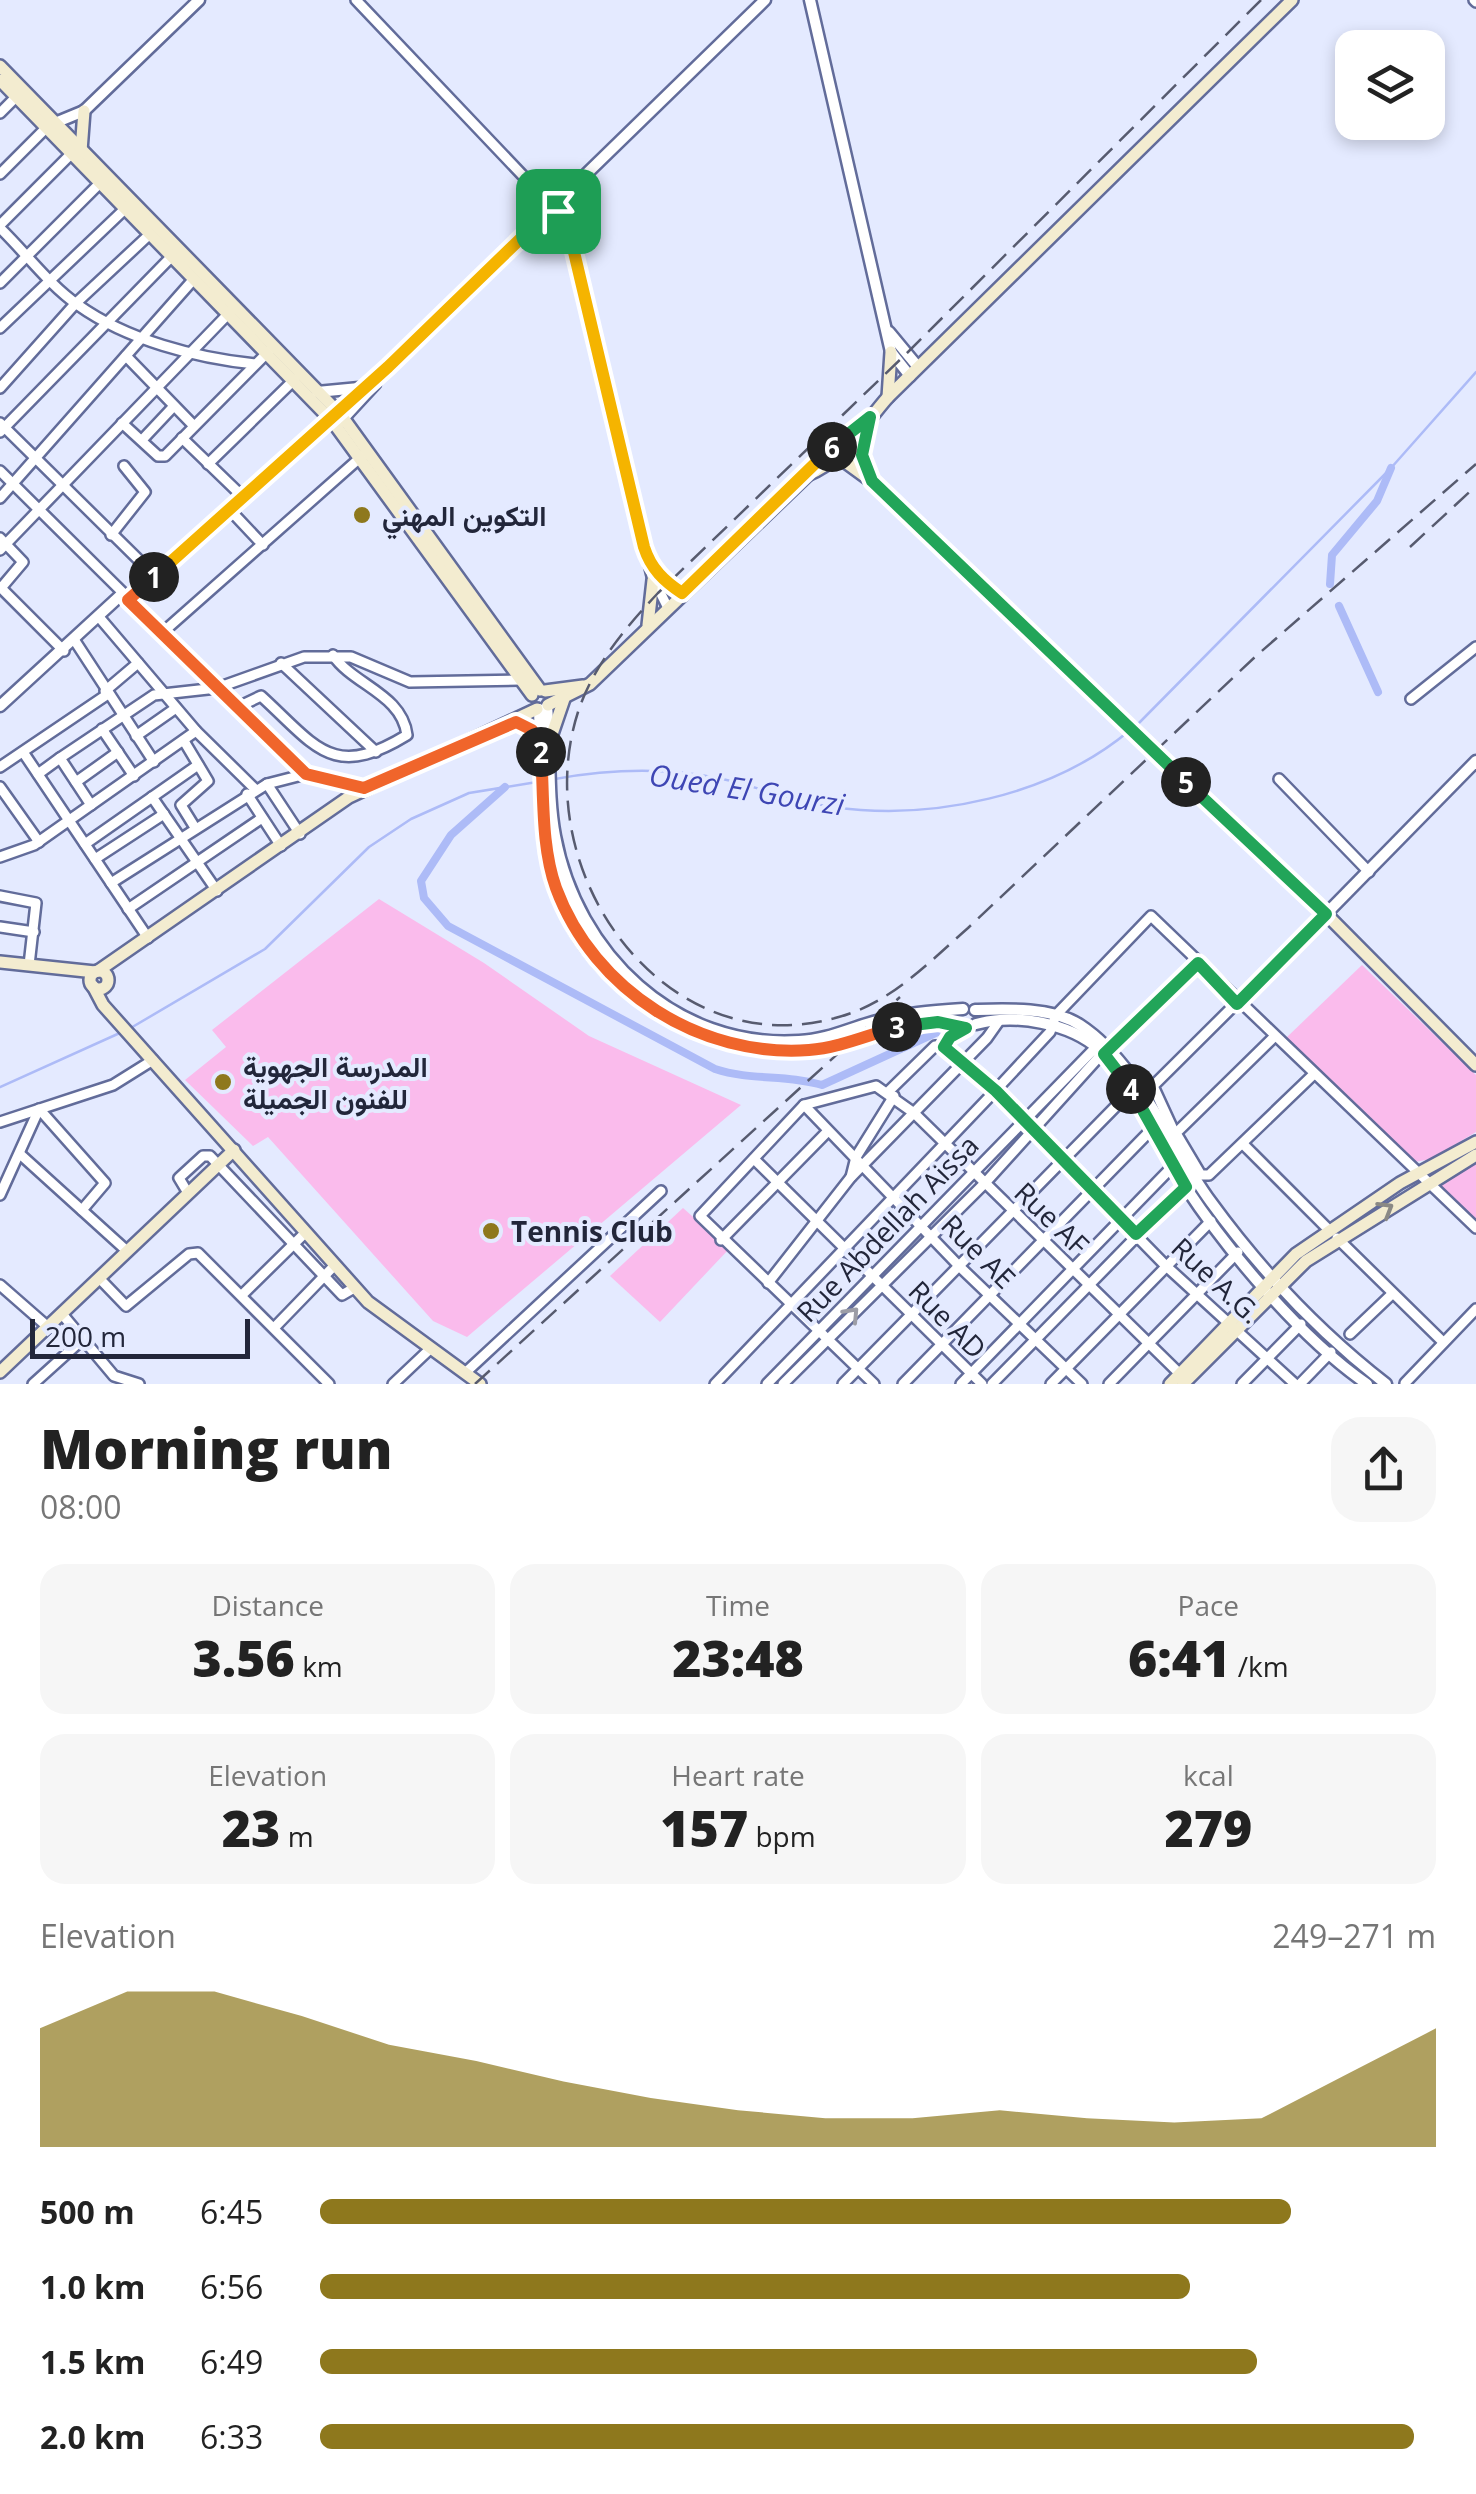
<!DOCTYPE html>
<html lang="en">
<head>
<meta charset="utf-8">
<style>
  :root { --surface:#fff; --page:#f6f6f6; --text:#222; --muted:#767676; --accent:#8e781d }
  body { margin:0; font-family:"Open Sans",Vazirmatn,sans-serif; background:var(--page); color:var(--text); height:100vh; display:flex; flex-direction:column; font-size:38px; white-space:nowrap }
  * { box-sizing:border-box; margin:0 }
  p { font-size:32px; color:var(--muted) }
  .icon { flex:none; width:55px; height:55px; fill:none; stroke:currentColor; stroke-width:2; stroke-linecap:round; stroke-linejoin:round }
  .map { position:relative; height:1384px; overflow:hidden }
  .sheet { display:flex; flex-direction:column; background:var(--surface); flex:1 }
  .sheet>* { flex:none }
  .buttons { position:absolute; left:1335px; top:30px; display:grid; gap:20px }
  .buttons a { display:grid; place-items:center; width:110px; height:110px; border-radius:20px; background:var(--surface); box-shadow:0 5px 15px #0003; font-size:50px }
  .scale { position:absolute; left:30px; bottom:25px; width:220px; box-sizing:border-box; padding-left:10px; border:5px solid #22263a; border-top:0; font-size:28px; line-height:35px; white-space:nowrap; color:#22263a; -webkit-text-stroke:8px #e4eaff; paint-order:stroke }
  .pin { position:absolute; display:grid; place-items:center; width:85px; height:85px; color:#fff; margin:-42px; border-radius:20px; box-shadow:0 5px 15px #0006 }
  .km { position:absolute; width:50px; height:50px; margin:-25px; border-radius:50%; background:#222; color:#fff; font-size:28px; line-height:50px; text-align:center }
  .round { display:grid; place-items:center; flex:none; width:105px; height:105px; border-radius:30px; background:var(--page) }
  .overview { display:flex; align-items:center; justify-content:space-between; height:170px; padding:0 40px }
  h1 { font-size:55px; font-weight:800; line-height:75px }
  .metrics { display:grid; grid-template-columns:repeat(3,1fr); gap:15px; height:170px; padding:10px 40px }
  .metrics div { display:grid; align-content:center; border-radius:25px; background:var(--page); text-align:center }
  .metrics b { font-size:50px; font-weight:800 }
  .metrics small { font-size:28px; font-weight:400 }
  .metrics p { font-size:28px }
  .chart { height:280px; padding:20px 40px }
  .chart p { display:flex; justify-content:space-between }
  .chart svg { width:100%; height:180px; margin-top:10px; fill:var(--accent); opacity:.7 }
  ul { padding:0 40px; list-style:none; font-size:32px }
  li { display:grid; grid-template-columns:160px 120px 1fr; align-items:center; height:75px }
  li i { height:25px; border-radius:12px; background:var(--accent) }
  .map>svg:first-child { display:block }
  .green { fill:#fabbec }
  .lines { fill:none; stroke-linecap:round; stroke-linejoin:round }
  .stream { stroke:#adbbf7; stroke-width:2.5 }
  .canal { stroke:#adbbf7; stroke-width:8 }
  .minor-casing { stroke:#626c9a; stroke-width:14 }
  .tertiary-casing { stroke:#626c9a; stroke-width:15 }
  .secondary-casing { stroke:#626c9a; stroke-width:16 }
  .minor { stroke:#fff; stroke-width:9 }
  .tertiary { stroke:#fff; stroke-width:10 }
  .secondary { stroke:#f3ecd0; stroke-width:11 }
  .rail { stroke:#575b6f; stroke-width:2.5; stroke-dasharray:20 10; stroke-linecap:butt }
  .oneway { stroke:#8a8985 }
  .oneway2 { stroke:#9c9da6 }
  .split-1-casing { stroke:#fff; stroke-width:20 }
  .split-2-casing { stroke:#fff; stroke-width:20 }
  .split-3-casing { stroke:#fff; stroke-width:20 }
  .split-4-casing { stroke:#fff; stroke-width:20 }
  .split-5-casing { stroke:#fff; stroke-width:20 }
  .split-6-casing { stroke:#fff; stroke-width:20 }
  .split-7-casing { stroke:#fff; stroke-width:20 }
  .split-1 { stroke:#f5b400; stroke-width:12 }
  .split-2 { stroke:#f0652b; stroke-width:12 }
  .split-3 { stroke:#f0652b; stroke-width:12 }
  .split-4 { stroke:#22a559; stroke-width:12 }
  .split-5 { stroke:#22a559; stroke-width:12 }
  .split-6 { stroke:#22a559; stroke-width:12 }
  .split-7 { stroke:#f5b400; stroke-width:12 }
  .poi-dot { fill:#8e781d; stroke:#e4eaff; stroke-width:4 }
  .labels { text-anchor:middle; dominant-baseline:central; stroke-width:8; stroke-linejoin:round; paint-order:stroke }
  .poi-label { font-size:28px; font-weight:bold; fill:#22263a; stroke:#e4eaff; text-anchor:start }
  .street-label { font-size:28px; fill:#22263a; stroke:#e4eaff }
  .water-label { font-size:30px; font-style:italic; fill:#3e46b4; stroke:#e4eaff }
</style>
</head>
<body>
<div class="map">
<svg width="1476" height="1384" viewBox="0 0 1476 1384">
  <rect width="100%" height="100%" fill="#e4eaff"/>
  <g class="green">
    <polygon points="379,899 484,963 589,1036 741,1105 467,1337 433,1321 268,1137 253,1146 185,1080 226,1047 212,1030"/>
    <polygon points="1362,965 1476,1075 1476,1132 1431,1159 1415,1162 1286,1038"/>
    <polygon points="1476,1163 1476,1220 1439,1185"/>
    <polygon points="683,1208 729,1249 660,1322 610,1276"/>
  </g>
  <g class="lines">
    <g class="stream">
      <polyline points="1136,726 1391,468 1476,372"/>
      <path d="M555 779C611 769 666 767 722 779 759 787 795 802 833 807 932 821 1051 796 1129 731"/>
      <polyline points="129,1029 265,949 369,847 411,819 469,793 537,782"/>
      <polyline points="0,1087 122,1032"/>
    </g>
    <g class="canal">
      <polyline points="1330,584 1332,555 1377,501 1391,468"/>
      <polyline points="1339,606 1378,692"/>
      <path d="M505 787 451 835 421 881 424 898 448 926 715 1069C751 1081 786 1074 822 1085L942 1030"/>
    </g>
    <g class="minor-casing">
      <g id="minor">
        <polyline points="356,0 565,220 652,576 668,608"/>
        <polyline points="1474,0 1476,2"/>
        <polyline points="0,113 16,97"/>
        <polyline points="0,174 46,128"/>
        <polyline points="547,205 551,218 570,239"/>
        <polyline points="0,225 71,154"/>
        <path d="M0 228C25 252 49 285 78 305 127 340 196 358 255 364"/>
        <polyline points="0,283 100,183"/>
        <polyline points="0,328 128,206"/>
        <polyline points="126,356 194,426"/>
        <polyline points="0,388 75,304 150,234"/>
        <polyline points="0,423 155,576"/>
        <polyline points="122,423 158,456 165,456 271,349"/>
        <polyline points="0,432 175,253"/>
        <polyline points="182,438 242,496"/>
        <polyline points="142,440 174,406"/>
        <polyline points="208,464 295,379"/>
        <polyline points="0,471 306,774"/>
        <polyline points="0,498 193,280"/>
        <polyline points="229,509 263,545"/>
        <polyline points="111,535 145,492 124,466"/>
        <polyline points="0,538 23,562 1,588"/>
        <polyline points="0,550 231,311"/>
        <polyline points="650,564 683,593"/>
        <polyline points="0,587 64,651"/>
        <polyline points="99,617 196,731 255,789"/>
        <polyline points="162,633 362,456"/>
        <polyline points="75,641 154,762"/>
        <polyline points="281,663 376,752"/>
        <polyline points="105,691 138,663"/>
        <polyline points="1411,699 1476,647"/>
        <path d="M238 707 261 696C316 746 332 781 407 735 402 694 353 685 333 655"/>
        <polyline points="102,729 134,776"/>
        <polyline points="136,736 176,708"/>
        <polyline points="184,741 208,781 181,805 194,826"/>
        <polyline points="23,752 148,938"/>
        <polyline points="0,767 108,694"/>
        <polyline points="38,774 60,758"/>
        <polyline points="1279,779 1369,872"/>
        <polyline points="76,782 118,752"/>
        <polyline points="267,784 300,834"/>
        <polyline points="0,787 39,842"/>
        <polyline points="247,794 281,846"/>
        <polyline points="152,797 217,891"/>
        <polyline points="91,805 60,758 154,695 217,688 304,657 351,657 410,682 519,680"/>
        <polyline points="85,844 198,765"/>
        <polyline points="0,857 34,845 196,731"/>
        <polyline points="95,859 164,814"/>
        <polyline points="111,883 267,784 306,774 365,788"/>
        <polyline points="0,896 36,903 29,965"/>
        <polyline points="128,909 262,818"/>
        <polyline points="0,927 34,932"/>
        <polyline points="1274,1037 1176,1133 1201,1175 1209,1175 1314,1074"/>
        <polyline points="944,1047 949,1037 967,1028"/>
        <polyline points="1106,1052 1197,963"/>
        <polyline points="889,1091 935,1046 946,1048 995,1091 1165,1265 1295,1384"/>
        <polyline points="804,1105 960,1267 1082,1384"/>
        <polyline points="41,1111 105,1183 82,1210"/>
        <polyline points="0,1122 113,1085 153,1060"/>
        <polyline points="1176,1136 1153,1086 1326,914"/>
        <polyline points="1243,1144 1330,1231"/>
        <polyline points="21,1155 127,1251"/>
        <polyline points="754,1159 982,1384"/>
        <polyline points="851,1177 856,1157 894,1096"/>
        <polyline points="188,1193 179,1178 203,1156 210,1156 342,1295 354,1288"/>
        <polyline points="0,1195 39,1109"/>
        <polyline points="1337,1238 1443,1342"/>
        <polyline points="721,1240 828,1131"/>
        <polyline points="99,1278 126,1306 189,1254 198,1253 329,1384"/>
        <polyline points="768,1283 851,1177 987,1038 999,1021"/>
        <polyline points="0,1285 48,1327"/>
        <polyline points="242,1295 305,1233"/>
        <polyline points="62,1314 114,1376 139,1384"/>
        <polyline points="274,1328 334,1266"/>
        <polyline points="1350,1334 1392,1294"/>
        <polyline points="465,1373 661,1191"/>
        <polyline points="1405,1383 1476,1309"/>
        <polyline points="33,1384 84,1338"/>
        <polyline points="393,1384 430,1349"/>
        <polyline points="715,1384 995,1091 1050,1032 1056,1015 1151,916 1476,1228"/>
        <polyline points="767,1384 1100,1043"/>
        <polyline points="783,1384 985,1183 1107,1048"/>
        <polyline points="843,1384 1124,1098"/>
        <polyline points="874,1384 700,1216 804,1105 876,1086 914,1113 1181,1375"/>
        <polyline points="903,1384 1152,1129"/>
        <polyline points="961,1384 1173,1166"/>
        <polyline points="992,1384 1185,1187"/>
        <polyline points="1051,1384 1211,1221"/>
        <polyline points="1109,1384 1238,1252"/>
        <polyline points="1242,1384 1301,1324"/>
        <polyline points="1300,1384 1331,1352"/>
      </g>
    </g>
    <g class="tertiary-casing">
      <g id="tertiary">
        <polyline points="810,0 891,352 910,376"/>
        <polyline points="50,125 84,111 199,0"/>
        <polyline points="568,226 574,188"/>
        <polyline points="889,332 918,367"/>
        <polyline points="317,392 359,388"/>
        <polyline points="339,423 375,384"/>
        <polyline points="129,601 388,367 765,0"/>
        <polyline points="0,706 122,594"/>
        <path d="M547 706C551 749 547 794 555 836 577 954 675 1049 799 1041 826 1040 848 1029 873 1022 903 1013 932 1011 963 1009"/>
        <path d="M539 709C541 767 540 827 555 884 583 989 701 1054 804 1050 859 1048 903 1018 960 1025"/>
        <polyline points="1326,914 1476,761"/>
        <path d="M975 1010C1006 1009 1052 1007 1080 1025 1138 1063 1169 1145 1211 1202 1262 1272 1318 1331 1386 1384"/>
        <path d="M976 1024C1015 1013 1070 1023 1100 1050 1140 1084 1156 1143 1185 1186 1229 1253 1302 1339 1367 1384"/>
      </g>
    </g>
    <g class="secondary-casing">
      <g id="secondary">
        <polyline points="0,66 341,415 540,690"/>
        <polyline points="0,80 333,422 532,695"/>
        <polyline points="81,151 84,111"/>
        <polyline points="888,397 891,352"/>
        <polyline points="841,439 872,481 1326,914 1476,1065"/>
        <polyline points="833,453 870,480"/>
        <path d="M807 475C844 461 863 425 888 397L1292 0"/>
        <polyline points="648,625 653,580"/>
        <polyline points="545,691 583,686"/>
        <polyline points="548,705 590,684 866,419"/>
        <polyline points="516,722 532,731 540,744"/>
        <polyline points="550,740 564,699"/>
        <polyline points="0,962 95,972"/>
        <polyline points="98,971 349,797 537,709"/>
        <circle cx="99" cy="980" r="9"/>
        <polyline points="93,986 103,1005 368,1302 480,1384"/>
        <polyline points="0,1372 234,1150"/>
        <polyline points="1170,1384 1296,1254 1400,1183 1476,1142"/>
        <polyline points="1183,1384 1306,1261 1476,1155"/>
      </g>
    </g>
    <use href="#minor" class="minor"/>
    <use href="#tertiary" class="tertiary"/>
    <use href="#secondary" class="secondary"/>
    <g class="rail">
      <path d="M1261 0 907 353 658 593C626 627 593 666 578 712 524 880 678 1083 859 1010 900 993 935 957 968 928L1256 656 1476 464"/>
      <polyline points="1410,547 1476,486"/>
      <polyline points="475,1384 900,997"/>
    </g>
  </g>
  <defs><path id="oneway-chevron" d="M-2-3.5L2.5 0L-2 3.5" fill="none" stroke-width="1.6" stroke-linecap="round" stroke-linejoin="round" transform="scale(2.5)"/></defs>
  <use class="oneway" href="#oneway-chevron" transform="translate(1386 1209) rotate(-31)"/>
  <use class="oneway2" href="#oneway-chevron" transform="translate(852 1314) rotate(-47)"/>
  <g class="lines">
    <g class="split-1-casing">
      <polyline id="split-1" points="154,577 388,367 548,212 554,207 558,211"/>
    </g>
    <g class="split-2-casing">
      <polyline id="split-2" points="154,577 128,600 306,774 364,788 516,722 532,730 541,752"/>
    </g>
    <g class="split-3-casing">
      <path id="split-3" d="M541 752C544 796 541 846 556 888 594 991 701 1058 809 1050 838 1048 868 1035 897 1027"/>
    </g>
    <g class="split-4-casing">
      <polyline id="split-4" points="897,1027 938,1022 966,1028 950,1037 944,1047 996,1091 1136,1234 1186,1187 1131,1089"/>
    </g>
    <g class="split-5-casing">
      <polyline id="split-5" points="1131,1089 1104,1054 1198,963 1237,1004 1326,914 1186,782"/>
    </g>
    <g class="split-6-casing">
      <polyline id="split-6" points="832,447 870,417 862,455 872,481 1186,782"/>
    </g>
    <g class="split-7-casing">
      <path id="split-7" d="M558 211 569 231 644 547C651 569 664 581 682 593L832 447"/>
    </g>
    <use href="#split-1" class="split-1"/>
    <use href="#split-2" class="split-2"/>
    <use href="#split-3" class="split-3"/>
    <use href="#split-4" class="split-4"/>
    <use href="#split-5" class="split-5"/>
    <use href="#split-6" class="split-6"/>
    <use href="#split-7" class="split-7"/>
  </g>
  <g class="poi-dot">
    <circle cx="362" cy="515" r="10"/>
    <circle cx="223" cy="1082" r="10"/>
    <circle cx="491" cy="1231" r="10"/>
  </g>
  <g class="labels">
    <g class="poi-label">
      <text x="382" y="515">التكوين المهني</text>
      <text x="243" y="1066">المدرسة الجهوية<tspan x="243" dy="32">للفنون الجميلة</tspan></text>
      <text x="511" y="1231">Tennis Club</text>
    </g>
    <g class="street-label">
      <text transform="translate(1052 1218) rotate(44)">Rue AF</text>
      <text transform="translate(887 1228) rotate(-46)">Rue Abdellah Aissa</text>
      <text transform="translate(979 1251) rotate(45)">Rue AE</text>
      <text transform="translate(1217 1280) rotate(43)">Rue A.G.</text>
      <text transform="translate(948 1319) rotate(45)">Rue AD</text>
    </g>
    <g class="water-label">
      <text transform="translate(747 789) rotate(9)">Oued El Gourzi</text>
    </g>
  </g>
</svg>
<div class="buttons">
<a><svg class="icon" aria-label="layers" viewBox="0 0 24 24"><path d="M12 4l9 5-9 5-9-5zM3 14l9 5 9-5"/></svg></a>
</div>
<div class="scale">200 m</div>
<div class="pin" style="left:558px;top:211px;background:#1e9e55"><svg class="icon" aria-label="arrive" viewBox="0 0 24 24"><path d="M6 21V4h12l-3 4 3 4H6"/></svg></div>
<b class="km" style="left:154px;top:577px">1</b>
<b class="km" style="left:541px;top:752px">2</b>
<b class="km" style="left:897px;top:1027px">3</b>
<b class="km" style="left:1131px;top:1089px">4</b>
<b class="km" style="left:1186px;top:782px">5</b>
<b class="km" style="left:832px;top:447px">6</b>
</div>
<section class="sheet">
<div class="overview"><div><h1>Morning run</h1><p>08:00</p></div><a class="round"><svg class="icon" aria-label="share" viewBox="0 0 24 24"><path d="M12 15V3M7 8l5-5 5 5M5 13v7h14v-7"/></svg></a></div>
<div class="metrics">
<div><p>Distance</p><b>3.56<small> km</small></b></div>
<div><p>Time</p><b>23:48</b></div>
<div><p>Pace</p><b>6:41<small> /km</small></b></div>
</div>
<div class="metrics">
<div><p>Elevation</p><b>23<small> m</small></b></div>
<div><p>Heart rate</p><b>157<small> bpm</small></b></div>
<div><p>kcal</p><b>279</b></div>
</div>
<div class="chart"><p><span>Elevation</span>249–271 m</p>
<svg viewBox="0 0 160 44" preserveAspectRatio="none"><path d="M0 44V15L10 6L20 6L30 12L40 19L50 23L60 28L70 32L80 35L90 37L100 37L110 35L120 37L130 38L140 37L150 26L160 15V44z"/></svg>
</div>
<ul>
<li><b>500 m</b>6:45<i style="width:87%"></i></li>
<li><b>1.0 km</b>6:56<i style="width:78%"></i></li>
<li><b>1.5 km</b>6:49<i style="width:84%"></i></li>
<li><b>2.0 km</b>6:33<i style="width:98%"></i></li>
</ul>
</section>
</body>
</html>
